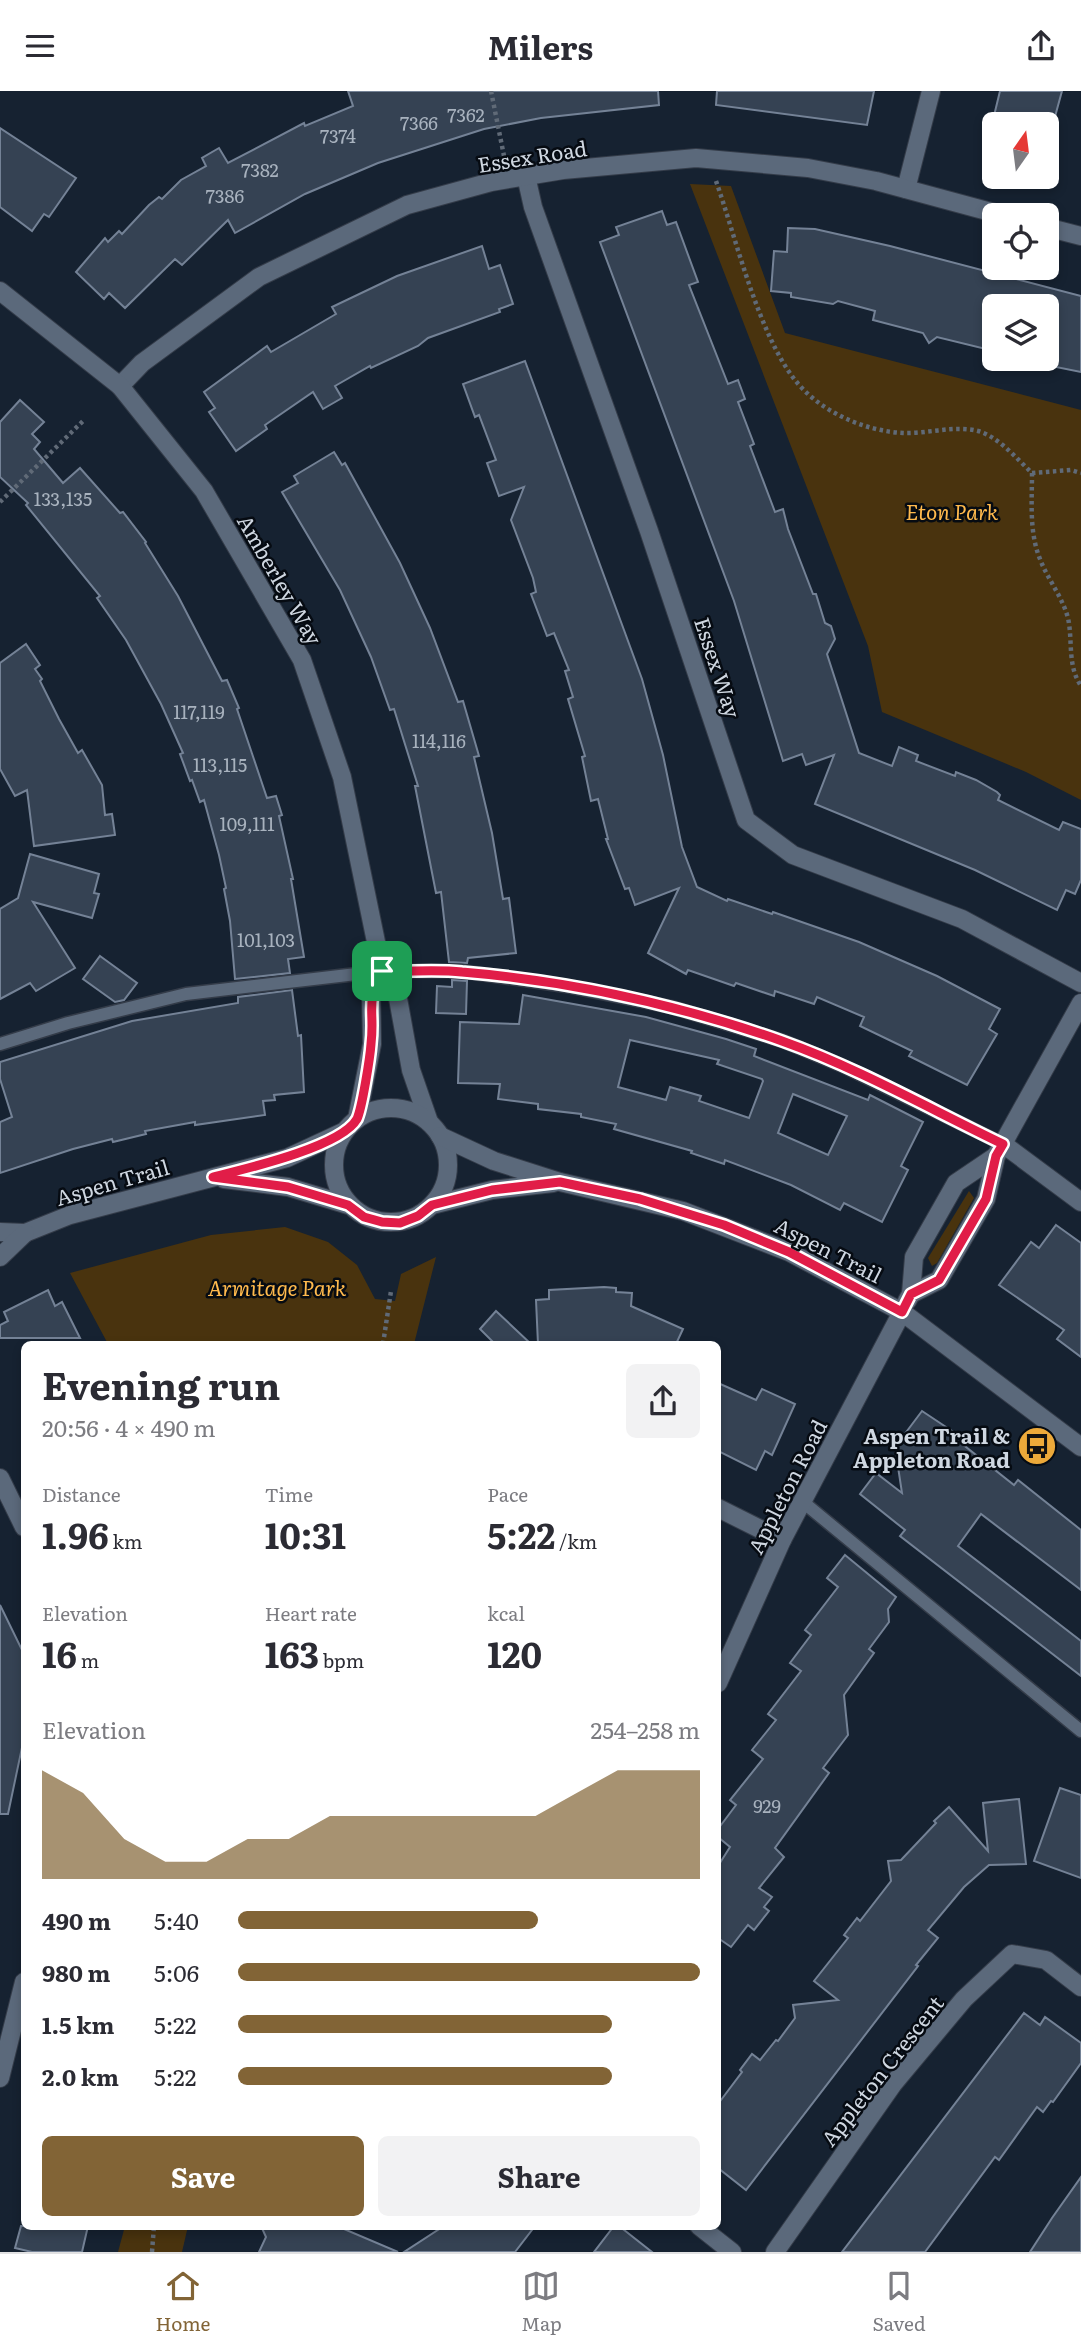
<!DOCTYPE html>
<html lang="en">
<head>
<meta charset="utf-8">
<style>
  :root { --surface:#fff; --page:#f2f2f3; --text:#2b2b33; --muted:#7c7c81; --line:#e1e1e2; --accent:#826436 }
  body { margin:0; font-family:Literata,serif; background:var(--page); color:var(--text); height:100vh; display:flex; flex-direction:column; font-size:26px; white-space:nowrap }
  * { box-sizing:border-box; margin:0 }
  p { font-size:23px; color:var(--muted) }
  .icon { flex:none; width:38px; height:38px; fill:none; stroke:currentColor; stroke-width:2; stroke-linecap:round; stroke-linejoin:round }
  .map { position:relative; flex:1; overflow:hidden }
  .details { position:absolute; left:21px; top:1250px; width:700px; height:889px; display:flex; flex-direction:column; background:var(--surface); border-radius:10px; box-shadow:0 4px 10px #0003 }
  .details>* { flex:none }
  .needle { width:46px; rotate:14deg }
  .controls { position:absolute; left:982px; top:21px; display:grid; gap:14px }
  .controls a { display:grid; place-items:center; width:77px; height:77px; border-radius:10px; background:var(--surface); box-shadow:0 4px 10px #0003; font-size:35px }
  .pin { position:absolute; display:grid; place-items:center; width:60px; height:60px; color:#fff; margin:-30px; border-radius:14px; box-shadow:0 4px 10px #0006 }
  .round { display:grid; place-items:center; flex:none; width:74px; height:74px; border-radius:10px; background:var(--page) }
  .headline { display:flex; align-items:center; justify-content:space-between; height:119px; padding:0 21px }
  h1 { font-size:38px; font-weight:700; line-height:52px }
  .stats { display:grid; grid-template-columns:repeat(3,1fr); gap:10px; height:119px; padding:7px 21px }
  .stats div { display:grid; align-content:center }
  .stats b { font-size:35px; font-weight:700 }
  .stats small { font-size:19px; font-weight:400 }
  .stats p { font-size:19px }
  .chart { height:196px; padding:14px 21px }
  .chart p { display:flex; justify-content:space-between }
  .chart svg { width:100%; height:126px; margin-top:7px; fill:var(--accent); opacity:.7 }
  .button { display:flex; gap:14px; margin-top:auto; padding:14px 21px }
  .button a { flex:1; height:80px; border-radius:10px; background:var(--accent); color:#fff; font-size:28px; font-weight:700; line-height:80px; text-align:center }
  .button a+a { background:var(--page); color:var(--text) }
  ul { padding:0 21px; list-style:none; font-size:23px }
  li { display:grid; grid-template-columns:112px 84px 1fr; align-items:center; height:52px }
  li i { height:18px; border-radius:9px; background:var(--accent) }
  header { display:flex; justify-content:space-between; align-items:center; height:91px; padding:0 21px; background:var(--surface); font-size:32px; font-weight:700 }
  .tabs { display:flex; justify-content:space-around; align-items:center; height:98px; border-top:2px solid var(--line); background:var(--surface); font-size:19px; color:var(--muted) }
  .tabs a { display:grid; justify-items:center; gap:4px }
  .tabs .selected { color:var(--accent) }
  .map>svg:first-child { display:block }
  .green { fill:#49330e }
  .building { fill:#354253; stroke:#748296; stroke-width:2; fill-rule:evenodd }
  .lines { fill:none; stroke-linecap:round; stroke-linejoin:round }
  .service-casing { stroke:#343c49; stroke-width:15 }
  .minor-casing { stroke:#343c49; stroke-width:20 }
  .tertiary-casing { stroke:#343c49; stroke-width:20 }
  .path { stroke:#606a77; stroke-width:4.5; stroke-dasharray:3.5 3.5; stroke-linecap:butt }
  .service { stroke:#5b697b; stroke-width:12 }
  .minor { stroke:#5b697b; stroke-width:18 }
  .tertiary { stroke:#5b697b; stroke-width:18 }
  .route-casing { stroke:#fff; stroke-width:14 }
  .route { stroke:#e11d48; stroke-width:9 }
  .labels { text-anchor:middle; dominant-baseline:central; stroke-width:5; stroke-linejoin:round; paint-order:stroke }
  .number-label { font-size:18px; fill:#a8b2be }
  .street-label { font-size:21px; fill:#cfd7e1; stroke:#060b12 }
  .park-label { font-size:21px; font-style:italic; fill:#ffba4d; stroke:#060b12 }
  .poi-label { font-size:21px; font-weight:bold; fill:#cfd7e1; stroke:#060b12; text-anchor:end }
</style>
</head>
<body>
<header><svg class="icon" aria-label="menu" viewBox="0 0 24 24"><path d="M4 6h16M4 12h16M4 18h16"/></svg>Milers<svg class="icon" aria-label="share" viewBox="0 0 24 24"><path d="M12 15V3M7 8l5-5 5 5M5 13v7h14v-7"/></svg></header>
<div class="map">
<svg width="1081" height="2161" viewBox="0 0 1081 2161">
  <rect width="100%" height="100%" fill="#162231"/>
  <g class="green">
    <polygon points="690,93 731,95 785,242 1081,319 1081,709 1026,681 882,621 868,555"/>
    <polygon points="969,1100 974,1107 937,1172 932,1175 928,1167"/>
    <polygon points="285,1136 328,1151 357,1174 375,1208 395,1210 401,1183 436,1166 414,1253 108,1253 70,1182 211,1144"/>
    <polygon points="125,2135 188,2135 182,2161 118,2161"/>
  </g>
  <g class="building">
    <polygon points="348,0 658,0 659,14 541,27 484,38 378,72 305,103 235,142 228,129 182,174 175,168 125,217 109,202 104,208 76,181 105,147 108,151 119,140 122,143 149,114 159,106 162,108 181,89 206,75 202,67 219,57 228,72 304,32 305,35 353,15"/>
    <polygon points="717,0 874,0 867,34 716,14"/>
    <polygon points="1000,0 1062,0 1053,33 992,33"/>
    <polygon points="0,37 76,87 49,126 44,123 32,140 0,116"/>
    <polygon points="662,120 667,134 676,131 698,191 689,194 728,293 738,289 745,308 738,311 754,353 750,355 775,421 783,418 788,438 813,503 816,503 825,532 831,535 835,548 827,563 859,662 892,675 899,656 918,664 916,670 955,685 956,681 976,689 997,701 1000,704 998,709 1059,739 1063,731 1081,738 1081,789 1075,803 1066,799 1057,819 975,779 815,713 834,664 806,674 802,663 783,670 734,510 600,151 619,144 616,136"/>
    <polygon points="788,137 815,138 890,155 1081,205 1081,281 1046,274 1046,215 994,215 994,260 937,246 929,252 923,242 873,229 875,220 838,210 833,213 791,206 791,202 771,200 774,160 787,161"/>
    <polygon points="482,155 489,178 500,174 513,213 499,218 500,221 428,247 418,255 371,277 370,275 335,295 342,307 323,318 313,301 265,334 267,338 236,360 209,321 215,317 204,301 267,255 271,261 336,223 332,216 397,185"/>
    <polygon points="525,270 642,588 663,664 682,756 697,796 727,810 728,808 772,823 773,821 859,851 937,885 1000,918 989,938 997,943 967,994 909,965 912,960 860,935 864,926 817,906 814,913 775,900 774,905 736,892 734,895 688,879 686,883 648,862 679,797 635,814 629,797 625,798 606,748 608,748 598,708 591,710 582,666 585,665 568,608 573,606 565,580 569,579 554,542 547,545 531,503 536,501 533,487 511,429 524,396 499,405 487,372 496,369 479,324 475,326 463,293"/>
    <polygon points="20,309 44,331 32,343 40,351 34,358 63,392 80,377 120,422 123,421 146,451 145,452 178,505 222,590 227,589 239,617 237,618 267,707 276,705 282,724 279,725 293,788 291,788 304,866 288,868 290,882 235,888 230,830 224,798 226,797 219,764 204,709 200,711 192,689 190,690 180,663 183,662 161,613 126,549 97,507 100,505 26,414 28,412 0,386 0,331"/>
    <polygon points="334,361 342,374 345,372 400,472 430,537 458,611 463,610 479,665 474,666 492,742 503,808 509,807 516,862 468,867 467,872 449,871 441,801 436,802 415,695 418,695 394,618 390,619 371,566 340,499 282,401 298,392 294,385"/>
    <polygon points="26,553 40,574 35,578 42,588 40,590 59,628 78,662 82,659 102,694 105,724 112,723 115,744 34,755 27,699 15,705 0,678 0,572"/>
    <polygon points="30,763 99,783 94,802 99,803 92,827 33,811 75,877 36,900 30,892 0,908 0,818 18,807"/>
    <polygon points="100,865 137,892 124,909 115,911 83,888"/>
    <polygon points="452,889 467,890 466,923 436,922 437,895 452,896"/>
    <polygon points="292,899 298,945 301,944 304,1001 274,1004 275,1009 263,1010 265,1024 195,1034 195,1031 145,1040 146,1043 113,1051 112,1048 73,1058 0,1082 0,1031 12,1026 0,988 0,971 132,930 238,912 238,906"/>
    <path d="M523 904 646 926 726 948 756 958 754 965 868 1009 870 1004 923 1031 901 1075 908 1079 882 1131 844 1112 840 1119 791 1094 725 1069 724 1073 691 1062 692 1060 614 1038 616 1033 581 1026V1023L538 1018V1013L498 1008 500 993 458 992 460 931 519 933ZM630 949 719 969 717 973 762 988 763 990 749 1027 699 1010 701 1005 670 996 666 1009 618 996ZM793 1003 847 1025 828 1064 778 1042Z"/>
    <polygon points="1056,1134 1081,1152 1081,1266 1057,1248 1064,1239 999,1194 1031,1151 1039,1157"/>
    <polygon points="604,1196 616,1197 616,1201 632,1202 631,1215 683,1238 676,1253 538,1253 536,1209 549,1208 549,1199"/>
    <polygon points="48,1199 55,1215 62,1211 80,1247 0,1247 0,1234 8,1230 4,1221"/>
    <polygon points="496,1220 531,1253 495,1253 480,1238"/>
    <polygon points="718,1292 756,1309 762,1298 795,1313 772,1364 765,1360 756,1379 718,1360"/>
    <polygon points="922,1320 964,1348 961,1352 1014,1394 1018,1389 1081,1439 1081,1499 981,1423 958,1455 1081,1550 1081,1585 900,1445 905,1439 860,1403 876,1382 902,1402 895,1356"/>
    <polygon points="845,1464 896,1506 888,1518 889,1531 869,1558 874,1562 844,1604 848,1644 823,1677 829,1682 775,1757 784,1766 759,1797 772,1806 764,1816 769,1820 754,1839 748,1834 731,1856 718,1847 718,1775 730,1756 718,1746 718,1738 736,1714 730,1709 763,1668 752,1659 776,1629 768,1623 801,1580 790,1572 811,1544 805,1539 838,1496 827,1487"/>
    <polygon points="0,1514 24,1563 24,1647 8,1723 0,1723"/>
    <polygon points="1060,1697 1081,1704 1081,1787 1034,1770"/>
    <polygon points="1019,1708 1026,1773 989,1774 964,1796 928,1839 938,1847 916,1874 918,1875 746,2099 718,2077 718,2013 742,1981 740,1979 752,1963 760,1969 776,1949 778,1950 795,1927 793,1914 838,1909 814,1890 848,1847 844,1844 857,1827 860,1830 891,1790 888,1770 901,1769 936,1732 934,1730 949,1716 988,1760 983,1712"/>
    <polygon points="1024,1922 1040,1934 1045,1926 1081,1952 1081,1972 1053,2011 1051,2010 1043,2021 1037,2016 999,2069 995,2066 925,2161 842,2161"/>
    <polygon points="1081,2086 1081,2161 1030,2161 1052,2127"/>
    <polygon points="21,2135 88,2135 82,2161 32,2161 15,2157"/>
    <polygon points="261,2135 337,2135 398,2161 259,2161 266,2146"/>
    <polygon points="444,2135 535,2135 515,2161 404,2161"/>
    <polygon points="614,2135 619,2135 652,2161 594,2161"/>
  </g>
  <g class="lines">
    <g class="service-casing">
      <g id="service">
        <polyline points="0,953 68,932 186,903 382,880 460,880 566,895 671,916 783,950 843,975 1003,1053"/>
        <polyline points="803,1411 1081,1640"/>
      </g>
    </g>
    <g class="minor-casing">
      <g id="minor">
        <polyline points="526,85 533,116 649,440 746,729 793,764 962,828 1081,892"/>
        <polyline points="906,98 931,0"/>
        <polyline points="1046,136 1081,145"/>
        <polyline points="120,295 142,272 259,186 407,114 491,91 563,79 696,67 808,77 876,90 1002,124"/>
        <polyline points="1003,1053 1081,1111"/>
        <polyline points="0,1387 24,1436"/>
        <polyline points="718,1417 782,1449"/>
        <polyline points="718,1592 782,1449 902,1221"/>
        <polyline points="0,1987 24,1891"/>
        <polyline points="699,2135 732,2161"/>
        <polyline points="775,2161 893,1993 964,1908 1012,1863 1046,1869 1081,1896"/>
      </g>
    </g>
    <g class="tertiary-casing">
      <g id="tertiary">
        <polyline points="0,200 120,295 204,400 302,569 342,686 382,880 397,902 411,979 429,1031"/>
        <circle cx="391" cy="1074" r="57"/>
        <polyline points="357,1028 372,953 371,902 382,880"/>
        <polyline points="440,1045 494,1070 560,1091 683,1120 789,1161 902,1221 1081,1356"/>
        <polyline points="224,1088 288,1096 348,1114"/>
        <polyline points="432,1114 492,1099 553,1092"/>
        <polyline points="0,1141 25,1142 70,1124 287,1067 343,1041"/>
        <polyline points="0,1166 25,1142"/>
        <polyline points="911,1203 939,1189 986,1108 996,1065 1081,912"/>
        <polyline points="907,1210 911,1203 914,1166 956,1092 996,1065"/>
      </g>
    </g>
    <g class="path">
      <polyline points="491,0 504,65"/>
      <path d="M716 90C736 147 758 242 795 289 819 320 864 340 903 342 927 343 954 334 978 340 999 346 1017 368 1032 382L1071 379 1081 382"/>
      <path d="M1032 382C1032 411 1029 441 1040 468 1048 489 1062 505 1068 527 1073 550 1067 574 1081 595"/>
      <polyline points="0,411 83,330"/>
      <polyline points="383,1253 391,1200"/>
      <polyline points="152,2161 154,2135"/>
    </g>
    <use href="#service" class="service"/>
    <use href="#minor" class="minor"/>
    <use href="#tertiary" class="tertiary"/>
  </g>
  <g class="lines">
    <g class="route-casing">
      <path id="route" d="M382 880C409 881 436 878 462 881 570 890 680 914 782 950 858 977 930 1018 1003 1053L996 1065 986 1108 939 1189 911 1203 902 1221 789 1161 724 1134 640 1108 560 1091 492 1099 432 1114 418 1125 400 1132 382 1131 364 1126 348 1114 288 1096 213 1086C245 1078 341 1056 357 1028 362 1017 370 967 371 953 375 920 365 913 382 880Z"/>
    </g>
    <use href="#route" class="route"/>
  </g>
  <defs>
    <g id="bus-disc" transform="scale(2.0125)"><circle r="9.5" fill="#eca93a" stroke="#060b12"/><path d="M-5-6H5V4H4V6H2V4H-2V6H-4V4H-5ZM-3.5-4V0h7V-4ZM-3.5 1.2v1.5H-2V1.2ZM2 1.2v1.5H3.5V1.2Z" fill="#111"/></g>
  </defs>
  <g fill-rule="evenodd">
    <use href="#bus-disc" x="1037" y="1355"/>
  </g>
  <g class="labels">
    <g class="number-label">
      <text x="466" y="23">7362</text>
      <text x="419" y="31">7366</text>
      <text x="338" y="44">7374</text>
      <text x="260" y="78">7382</text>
      <text x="225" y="104">7386</text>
      <text x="63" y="407">133,135</text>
      <text x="199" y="620">117,119</text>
      <text x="439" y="649">114,116</text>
      <text x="220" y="673">113,115</text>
      <text x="247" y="732">109,111</text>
      <text x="266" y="848">101,103</text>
      <text x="767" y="1714">929</text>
    </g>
    <g class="street-label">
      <text transform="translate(532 64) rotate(-9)">Essex Road</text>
      <text transform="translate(281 488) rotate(60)">Amberley Way</text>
      <text transform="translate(719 576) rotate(72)">Essex Way</text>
      <text transform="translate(112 1090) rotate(-16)">Aspen Trail</text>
      <text transform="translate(829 1158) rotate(27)">Aspen Trail</text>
      <text transform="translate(786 1395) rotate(-63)">Appleton Road</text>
      <text transform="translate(881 1979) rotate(-52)">Appleton Crescent</text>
    </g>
    <g class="park-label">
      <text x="952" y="419">Eton Park</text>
      <text x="277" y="1195">Armitage Park</text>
    </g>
    <g class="poi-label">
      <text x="1010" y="1343">Aspen Trail &amp;<tspan x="1010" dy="24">Appleton Road</tspan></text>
    </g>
  </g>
</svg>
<div class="controls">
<a><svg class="needle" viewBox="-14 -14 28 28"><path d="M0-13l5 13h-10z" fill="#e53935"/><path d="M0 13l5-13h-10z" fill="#7c7c81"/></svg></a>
<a><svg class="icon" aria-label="locate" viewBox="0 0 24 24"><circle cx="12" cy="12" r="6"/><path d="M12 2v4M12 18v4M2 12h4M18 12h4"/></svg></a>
<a><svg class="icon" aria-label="layers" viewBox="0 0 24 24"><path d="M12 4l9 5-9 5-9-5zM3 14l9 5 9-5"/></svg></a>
</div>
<div class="pin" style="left:382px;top:880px;background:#1e9e55"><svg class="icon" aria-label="arrive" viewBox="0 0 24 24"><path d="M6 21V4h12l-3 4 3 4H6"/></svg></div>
<section class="details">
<div class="headline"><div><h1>Evening run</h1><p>20:56 · 4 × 490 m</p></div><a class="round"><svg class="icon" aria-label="share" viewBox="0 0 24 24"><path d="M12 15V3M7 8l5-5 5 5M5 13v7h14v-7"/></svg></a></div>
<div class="stats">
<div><p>Distance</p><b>1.96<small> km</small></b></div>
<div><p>Time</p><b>10:31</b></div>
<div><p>Pace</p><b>5:22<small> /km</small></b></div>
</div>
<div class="stats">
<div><p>Elevation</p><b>16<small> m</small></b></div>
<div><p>Heart rate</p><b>163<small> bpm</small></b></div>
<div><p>kcal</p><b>120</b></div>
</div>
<div class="chart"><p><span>Elevation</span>254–258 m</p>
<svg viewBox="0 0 160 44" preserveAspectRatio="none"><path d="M0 44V6L10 14L20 30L30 38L40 38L50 30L60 30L70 22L80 22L90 22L100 22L110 22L120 22L130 14L140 6L150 6L160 6V44z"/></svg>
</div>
<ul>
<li><b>490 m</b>5:40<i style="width:65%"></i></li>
<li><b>980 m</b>5:06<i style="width:100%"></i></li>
<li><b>1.5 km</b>5:22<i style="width:81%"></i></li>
<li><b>2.0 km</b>5:22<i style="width:81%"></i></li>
</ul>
<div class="button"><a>Save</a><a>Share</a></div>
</section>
</div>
<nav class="tabs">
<a class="selected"><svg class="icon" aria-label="home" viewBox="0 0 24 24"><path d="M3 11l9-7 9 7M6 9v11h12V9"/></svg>Home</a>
<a><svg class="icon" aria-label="map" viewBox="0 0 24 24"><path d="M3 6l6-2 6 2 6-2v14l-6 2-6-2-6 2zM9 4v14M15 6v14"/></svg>Map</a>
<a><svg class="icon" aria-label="saved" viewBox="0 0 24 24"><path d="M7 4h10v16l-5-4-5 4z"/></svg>Saved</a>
</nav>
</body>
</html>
